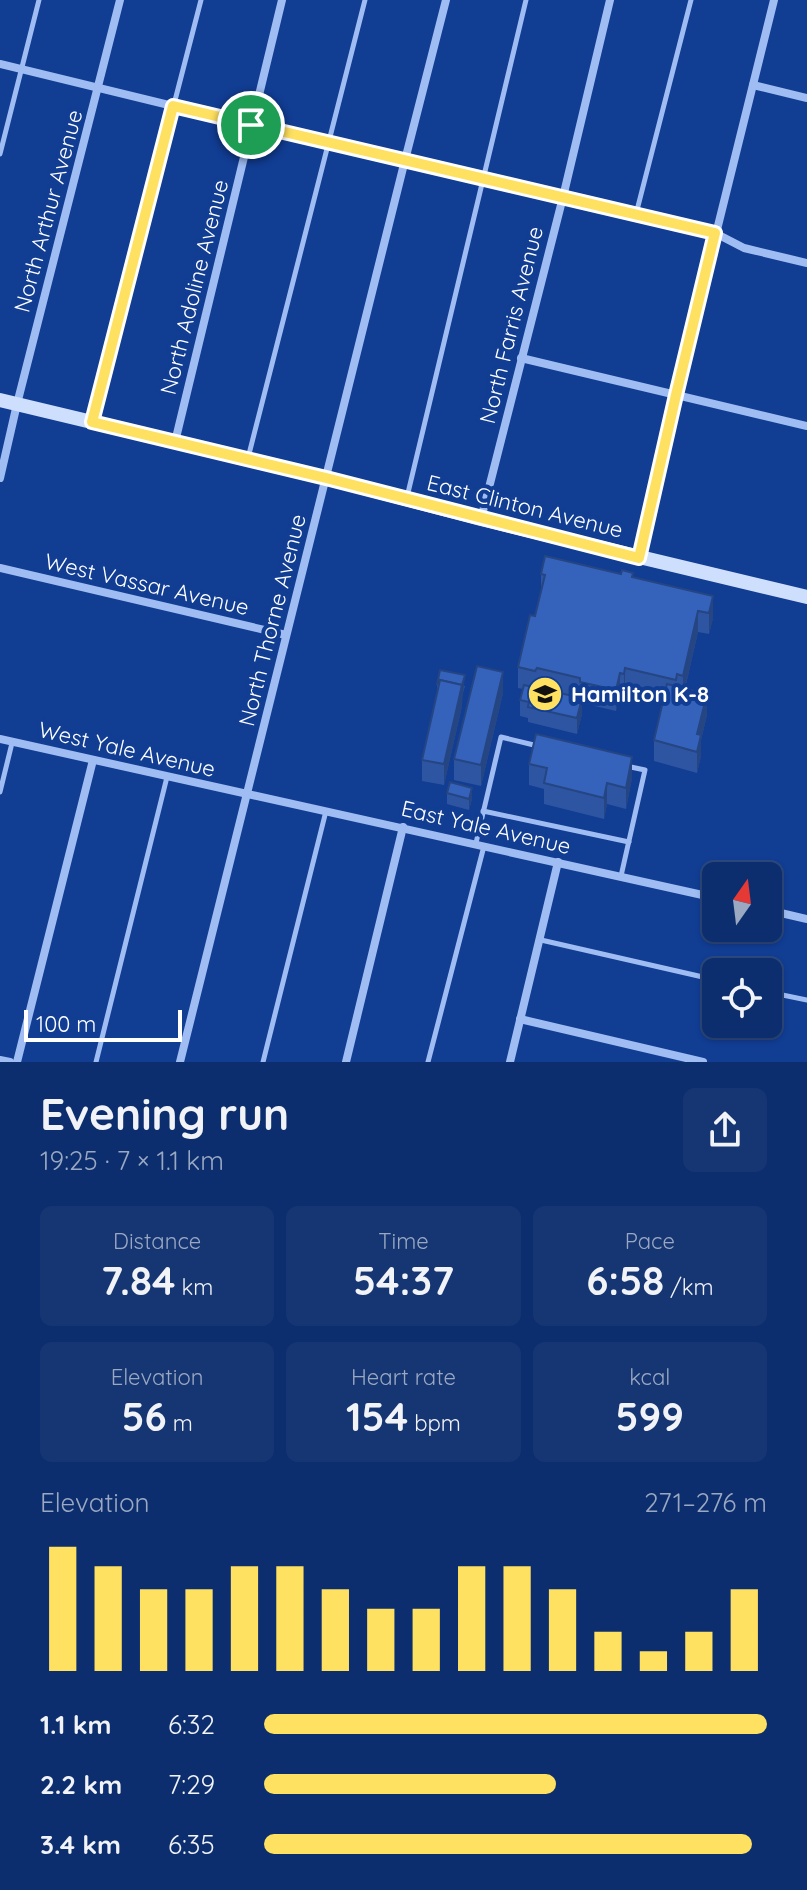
<!DOCTYPE html>
<html lang="en">
<head>
<meta charset="utf-8">
<style>
  :root { --surface:#0d2e6e; --page:#163673; --text:#f1f3f6; --muted:#9aa8c2; --line:#2d4a81; --accent:#ffe161 }
  body { margin:0; font-family:Quicksand,sans-serif; background:var(--page); color:var(--text); height:100vh; display:flex; flex-direction:column; font-size:30px; white-space:nowrap }
  * { box-sizing:border-box; margin:0 }
  p { font-size:26px; color:var(--muted) }
  .icon { flex:none; width:44px; height:44px; fill:none; stroke:currentColor; stroke-width:2; stroke-linecap:round; stroke-linejoin:round }
  .map { position:relative; height:1062px; overflow:hidden }
  .side { display:flex; flex-direction:column; background:var(--surface); flex:1 }
  .side>* { flex:none }
  .needle { width:52px; rotate:14deg }
  .tools { position:absolute; left:702px; top:862px; display:grid; gap:16px }
  .tools a { display:grid; place-items:center; width:80px; height:80px; border-radius:12px; background:var(--surface); box-shadow:0 2px 6px #0004,0 0 0 2px var(--line); font-size:40px }
  .scale { position:absolute; left:24px; bottom:20px; width:158px; box-sizing:border-box; padding-left:8px; border:4px solid #fff; border-top:0; font-size:22px; line-height:28px; white-space:nowrap; color:#fff; -webkit-text-stroke:6px #113d93; paint-order:stroke }
  .pin { position:absolute; display:grid; place-items:center; width:68px; height:68px; color:#fff; margin:-34px; border:4px solid #fff; border-radius:50%; box-shadow:0 2px 8px #0007 }
  .round { display:grid; place-items:center; flex:none; width:84px; height:84px; border-radius:12px; background:var(--page) }
  .head { display:flex; align-items:center; justify-content:space-between; height:136px; padding:0 40px }
  h1 { font-size:44px; font-weight:700; line-height:60px }
  .metrics { display:grid; grid-template-columns:repeat(3,1fr); gap:12px; height:136px; padding:8px 40px }
  .metrics div { display:grid; align-content:center; border-radius:12px; background:var(--page); text-align:center }
  .metrics b { font-size:40px; font-weight:700 }
  .metrics small { font-size:22px; font-weight:400 }
  .metrics p { font-size:22px }
  .chart { height:224px; padding:16px 40px }
  .chart p { display:flex; justify-content:space-between }
  .chart svg { width:100%; height:144px; margin-top:8px; stroke:var(--accent); stroke-width:6 }
  ul { padding:0 40px; list-style:none; font-size:26px }
  li { display:grid; grid-template-columns:128px 96px 1fr; align-items:center; height:60px }
  li i { height:20px; border-radius:10px; background:var(--accent) }
  .map>svg:first-child { display:block }
  .lines { fill:none; stroke-linecap:round; stroke-linejoin:round }
  .lane { stroke:#9fbdf3; stroke-width:5 }
  .street { stroke:#9fbdf3; stroke-width:8 }
  .secondary { stroke:#cedefd; stroke-width:14 }
  .wall { fill:#2e55a1 }
  .shaded-wall { fill:#254583 }
  .building { fill:#3563bb; stroke:#254583; stroke-width:2 }
  .route-casing { stroke:#fff; stroke-width:16 }
  .route { stroke:#ffe161; stroke-width:10 }
  .labels { text-anchor:middle; dominant-baseline:central; stroke-width:8; stroke-linejoin:round; paint-order:stroke }
  .street-label { font-size:22px; fill:#fff; stroke:#113d93 }
  .poi-label { font-size:22px; font-weight:bold; fill:#fff; stroke:#113d93; text-anchor:start }
</style>
</head>
<body>
<div class="map">
<svg width="807" height="1062" viewBox="0 0 807 1062">
  <rect width="100%" height="100%" fill="#113d93"/>
  <g class="lines">
    <g class="lane">
      <polyline points="0,154 39,0"/>
      <polyline points="636,214 691,0"/>
      <polyline points="92,421 201,0"/>
      <polyline points="248,458 365,0"/>
      <polyline points="407,497 526,0"/>
      <polyline points="0,792 12,743"/>
      <polyline points="483,811 629,842"/>
      <polyline points="476,843 501,737 538,746"/>
      <polyline points="621,876 645,770 626,766"/>
      <polyline points="541,940 716,980"/>
      <polyline points="768,992 807,1000"/>
      <polyline points="96,1062 167,777"/>
      <polyline points="263,1062 326,811"/>
      <polyline points="428,1062 484,846"/>
    </g>
    <g class="street">
      <polyline points="0,64 251,125 715,233 744,248 807,263"/>
      <polyline points="753,85 807,98"/>
      <polyline points="521,358 807,426"/>
      <polyline points="175,442 282,0"/>
      <polyline points="0,478 17,404 120,0"/>
      <polyline points="481,519 563,197 610,0"/>
      <polyline points="639,557 676,395 774,0"/>
      <polyline points="0,568 286,635"/>
      <polyline points="0,739 716,898"/>
      <polyline points="768,910 807,919"/>
      <polyline points="520,1019 703,1062"/>
      <polyline points="0,1060 10,1062"/>
      <polyline points="17,1062 93,760"/>
      <polyline points="180,1062 405,160 446,0"/>
      <polyline points="346,1062 403,827"/>
      <polyline points="510,1062 558,862"/>
    </g>
    <polyline class="secondary" points="0,400 326,478 481,519 807,597"/>
  </g>
  <g class="wall">
    <polygon points="541,574 633,577 713,596 713,618 709,634 698,632 685,689 707,715 701,740 701,756 697,773 654,761 654,740 663,698 625,689 624,695 620,694 616,711 582,703 582,714 577,734 528,722 528,718 520,716 520,700 523,689 518,688 518,667 535,616 541,594"/>
    <polygon points="437,684 465,686 462,696 462,706 444,785 422,781 422,760 437,694"/>
    <polygon points="503,693 481,786 454,780 454,759"/>
    <polygon points="529,764 632,778 626,809 607,804 604,819 544,804 544,789 529,785"/>
    <polygon points="447,793 472,799 469,810 447,804"/>
  </g>
  <g class="shaded-wall">
    <polygon points="713,596 713,618 709,634 709,613"/>
    <polygon points="698,611 698,632 683,697 683,676"/>
    <polygon points="625,668 625,689 624,695 624,674"/>
    <polygon points="503,672 503,693 481,786 481,765"/>
    <polygon points="620,673 620,694 616,711 616,690"/>
    <polygon points="465,675 462,706 444,785 444,764"/>
    <polygon points="707,694 707,715 701,740 701,756 697,773 697,734"/>
    <polygon points="582,698 582,714 577,734 577,718"/>
    <polygon points="632,757 632,778 626,809 626,788"/>
    <polygon points="607,783 607,804 604,819 604,798"/>
    <polygon points="472,788 472,799 469,810 469,799"/>
  </g>
  <g class="building">
    <polygon points="545,556 621,574 622,570 633,573 632,577 713,596 709,613 698,611 683,676 677,674 676,680 625,668 624,674 620,673 616,690 580,682 580,678 537,668 535,671 518,667 530,615 535,616 545,575 541,574"/>
    <polygon points="477,666 503,672 481,765 454,759"/>
    <polygon points="440,670 465,675 461,689 462,685 440,680 439,684 437,684"/>
    <polygon points="440,680 462,685 444,764 422,760"/>
    <polygon points="667,684 707,694 697,734 701,735 697,752 654,740"/>
    <polygon points="524,685 582,698 577,718 528,707 529,702 520,700"/>
    <polygon points="536,734 632,757 626,788 607,783 604,798 544,783 547,768 529,764"/>
    <polygon points="450,782 472,788 469,799 447,793"/>
  </g>
  <g class="lines">
    <g class="route-casing">
      <polygon id="route" points="173,106 715,233 676,395 639,558 326,478 92,422"/>
    </g>
    <use href="#route" class="route"/>
  </g>
  <defs>
    <g id="school-disc" transform="scale(1.8)"><circle r="9.5" fill="#ffe161" stroke="#113d93"/><path d="M0-5L7-2L0 1L-7-2ZM-4 1L0 2.5L4 1V4Q0 6-4 4Z" fill="#111"/></g>
  </defs>
  <g fill-rule="evenodd">
    <use href="#school-disc" x="545" y="694"/>
  </g>
  <g class="labels">
    <g class="street-label">
      <text transform="translate(48 211) rotate(-75)">North Arthur Avenue</text>
      <text transform="translate(194 287) rotate(-76)">North Adoline Avenue</text>
      <text transform="translate(511 325) rotate(-76)">North Farris Avenue</text>
      <text transform="translate(525 506) rotate(14)">East Clinton Avenue</text>
      <text transform="translate(147 584) rotate(13)">West Vassar Avenue</text>
      <text transform="translate(272 620) rotate(-76)">North Thorne Avenue</text>
      <text transform="translate(127 749) rotate(13)">West Yale Avenue</text>
      <text transform="translate(486 827) rotate(13)">East Yale Avenue</text>
    </g>
    <g class="poi-label">
      <text x="571" y="694">Hamilton K-8</text>
    </g>
  </g>
</svg>
<div class="tools">
<a><svg class="needle" viewBox="-14 -14 28 28"><path d="M0-13l5 13h-10z" fill="#e53935"/><path d="M0 13l5-13h-10z" fill="#9aa8c2"/></svg></a>
<a><svg class="icon" aria-label="locate" viewBox="0 0 24 24"><circle cx="12" cy="12" r="6"/><path d="M12 2v4M12 18v4M2 12h4M18 12h4"/></svg></a>
</div>
<div class="scale">100 m</div>
<div class="pin" style="left:251px;top:125px;background:#1e9e55"><svg class="icon" aria-label="arrive" viewBox="0 0 24 24"><path d="M6 21V4h12l-3 4 3 4H6"/></svg></div>
</div>
<section class="side">
<div class="head"><div><h1>Evening run</h1><p>19:25 · 7 × 1.1 km</p></div><a class="round"><svg class="icon" aria-label="share" viewBox="0 0 24 24"><path d="M12 15V3M7 8l5-5 5 5M5 13v7h14v-7"/></svg></a></div>
<div class="metrics">
<div><p>Distance</p><b>7.84<small> km</small></b></div>
<div><p>Time</p><b>54:37</b></div>
<div><p>Pace</p><b>6:58<small> /km</small></b></div>
</div>
<div class="metrics">
<div><p>Elevation</p><b>56<small> m</small></b></div>
<div><p>Heart rate</p><b>154<small> bpm</small></b></div>
<div><p>kcal</p><b>599</b></div>
</div>
<div class="chart"><p><span>Elevation</span>271–276 m</p>
<svg viewBox="0 0 160 44" preserveAspectRatio="none"><path d="M5 44V6M15 44V12M25 44V19M35 44V19M45 44V12M55 44V12M65 44V19M75 44V25M85 44V25M95 44V12M105 44V12M115 44V19M125 44V32M135 44V38M145 44V32M155 44V19"/></svg>
</div>
<ul>
<li><b>1.1 km</b>6:32<i style="width:100%"></i></li>
<li><b>2.2 km</b>7:29<i style="width:58%"></i></li>
<li><b>3.4 km</b>6:35<i style="width:97%"></i></li>
</ul>
</section>
</body>
</html>
